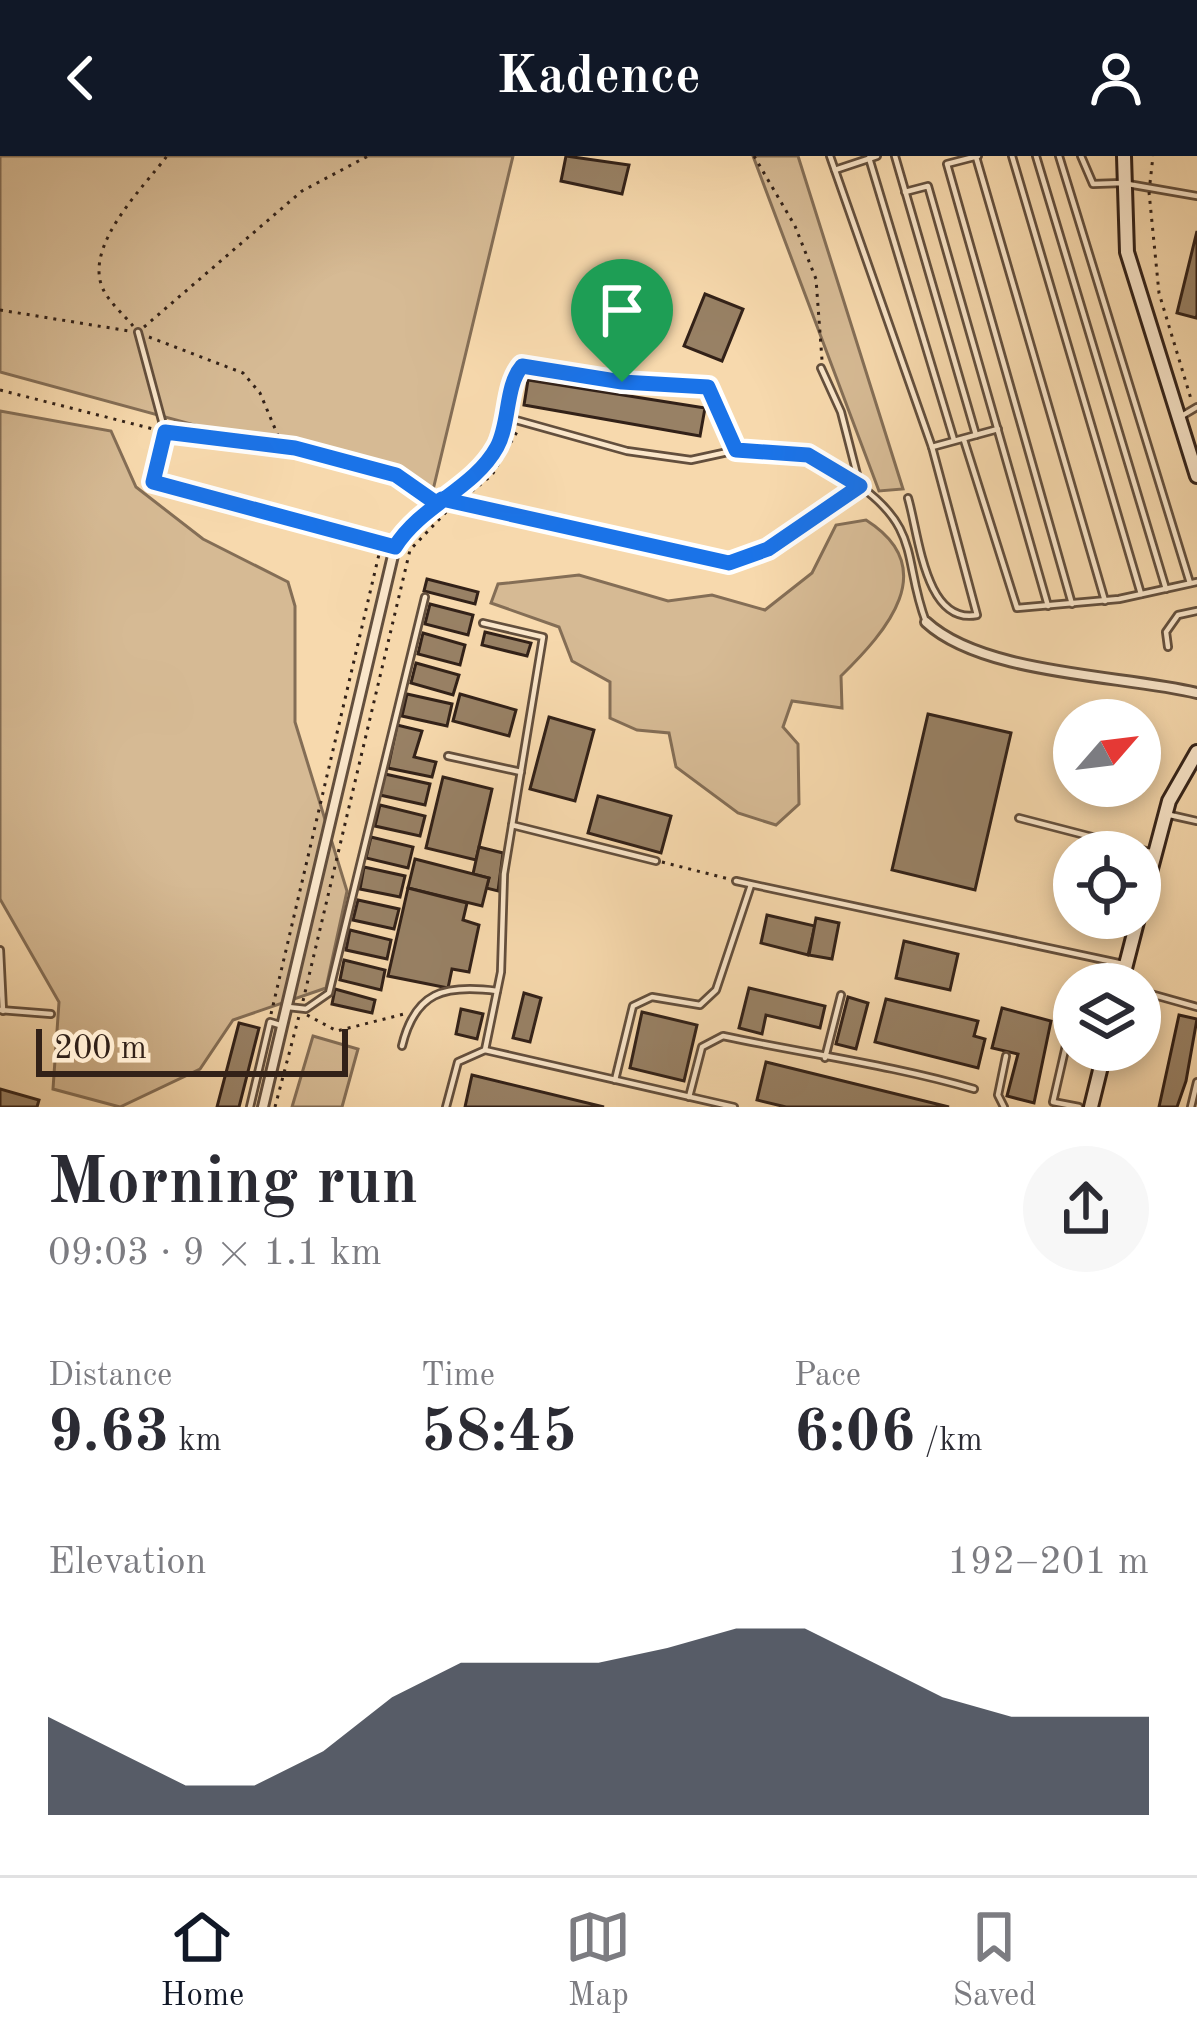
<!DOCTYPE html>
<html lang="en">
<head>
<meta charset="utf-8">
<style>
  :root { --surface:#fff; --page:#f7f7f7; --text:#2b2b33; --muted:#7c7c81; --line:#e1e1e2; --accent:#111827 }
  body { margin:0; font-family:"Old Standard TT",serif; background:var(--page); color:var(--text); height:100vh; display:flex; flex-direction:column; font-size:45px; white-space:nowrap }
  * { box-sizing:border-box; margin:0 }
  p { font-size:39px; color:var(--muted) }
  .icon { flex:none; width:66px; height:66px; fill:none; stroke:currentColor; stroke-width:2; stroke-linecap:round; stroke-linejoin:round }
  .map { position:relative; height:951px; overflow:hidden }
  .side { display:flex; flex-direction:column; background:var(--surface); flex:1 }
  .side>* { flex:none }
  .needle { width:78px; rotate:62deg }
  .tools { position:absolute; left:1053px; top:543px; display:grid; gap:24px }
  .tools a { display:grid; place-items:center; width:108px; height:108px; border-radius:50%; background:var(--surface); box-shadow:0 6px 18px #0003; font-size:60px }
  .scale { position:absolute; left:36px; bottom:30px; width:312px; box-sizing:border-box; padding-left:12px; border:6px solid #322118; border-top:0; font-size:33px; line-height:42px; white-space:nowrap; color:#322118; -webkit-text-stroke:9px #fae6ca; paint-order:stroke }
  .pin { position:absolute; display:grid; place-items:center; width:102px; height:102px; color:#fff; margin:-123px -51px; border-radius:50% 50% 50% 0; rotate:-45deg; box-shadow:0 0 12px #0007 }
  .pin .icon { rotate:45deg }
  .round { display:grid; place-items:center; flex:none; width:126px; height:126px; border-radius:63px; background:var(--page) }
  .summary { display:flex; align-items:center; justify-content:space-between; height:204px; padding:0 48px }
  h1 { font-size:66px; font-weight:700; line-height:90px }
  .stats { display:grid; grid-template-columns:repeat(3,1fr); gap:18px; height:204px; padding:12px 48px }
  .stats div { display:grid; align-content:center }
  .stats b { font-size:60px; font-weight:700 }
  .stats small { font-size:33px; font-weight:400 }
  .stats p { font-size:33px }
  .chart { height:336px; padding:24px 48px }
  .chart p { display:flex; justify-content:space-between }
  .chart svg { width:100%; height:216px; margin-top:12px; fill:var(--accent); opacity:.7 }
  header { display:flex; justify-content:space-between; align-items:center; height:156px; padding:0 48px; background:var(--accent); color:#fff; font-size:54px; font-weight:700 }
  .menu { display:flex; justify-content:space-around; align-items:center; height:168px; border-top:3px solid var(--line); background:var(--surface); font-size:33px; color:var(--muted) }
  .menu a { display:grid; justify-items:center; gap:6px }
  .menu .on { color:var(--accent) }
  .map>svg:first-child { display:block }
  .green { fill:#d6ba94; stroke:#846e56; stroke-width:3 }
  .building { fill:#988165; stroke:#322118; stroke-width:3 }
  .lines { fill:none; stroke-linecap:round; stroke-linejoin:round }
  .service-casing { stroke:#634f3d; stroke-width:10 }
  .minor-casing { stroke:#634f3d; stroke-width:14 }
  .secondary-casing { stroke:#322118; stroke-width:18 }
  .path { stroke:#322118; stroke-width:3; stroke-dasharray:3 6; stroke-linecap:butt }
  .service { stroke:#fae6ca; stroke-width:4.5 }
  .minor { stroke:#fae6ca; stroke-width:8 }
  .secondary { stroke:#fae6ca; stroke-width:12 }
  .route-casing { stroke:#fff; stroke-width:24 }
  .route { stroke:#1a73e8; stroke-width:15 }
</style>
</head>
<body>
<header><svg class="icon" aria-label="back" viewBox="0 0 24 24"><path d="M15 5l-7 7 7 7"/></svg>Kadence<svg class="icon" aria-label="person" viewBox="0 0 24 24"><circle cx="12" cy="8" r="4"/><path d="M4 21q1-7 8-7t8 7"/></svg></header>
<div class="map">
<svg width="1197" height="951" viewBox="0 0 1197 951">
  <rect width="100%" height="100%" fill="#f7d9ad"/>
  <filter id="stains"><feTurbulence type="fractalNoise" baseFrequency=".00167" numOctaves="4"/><feColorMatrix values="0 0 0 0 .2 0 0 0 0 .09 0 0 0 0 .02 0 0 0 .5 -.17"/></filter>
  <radialGradient id="worn" r=".72"><stop offset=".6" stop-color="#630" stop-opacity="0"/><stop offset="1" stop-color="#630" stop-opacity=".3"/></radialGradient>
  <g class="green">
    <polygon points="0,0 513,0 433,334 0,216"/>
    <polygon points="753,0 798,0 903,333 879,335"/>
    <polygon points="0,255 111,275 136,331 203,383 288,426 295,450 295,566 347,735 326,832 233,864 200,913 120,951 53,933 59,846 0,743"/>
    <path d="M866 364C942 412 887 475 841 520L842 552 792 545 783 571 798 588 799 648 776 669 738 657 676 611 669 577 637 574 610 562V526L572 505 559 471 491 447 498 428 579 419 668 445 712 439 765 454 812 417 836 369Z"/>
    <polygon points="313,880 358,893 342,951 292,951"/>
  </g>
  <g class="building">
    <polygon points="566,0 629,9 622,38 561,25"/>
    <polygon points="1197,75 1197,159 1196,162 1177,157"/>
    <polygon points="705,138 743,153 722,205 684,190"/>
    <polygon points="528,224 705,252 700,280 524,249"/>
    <polygon points="427,423 478,436 475,448 424,435"/>
    <polygon points="430,448 473,459 468,479 425,468"/>
    <polygon points="485,476 531,487 527,500 482,489"/>
    <polygon points="423,477 465,489 460,509 418,498"/>
    <polygon points="416,507 459,519 453,539 411,527"/>
    <polygon points="407,538 452,548 447,570 402,560"/>
    <polygon points="460,538 516,554 509,580 453,565"/>
    <polygon points="928,558 1011,577 975,734 892,714"/>
    <polygon points="549,561 594,574 575,645 530,633"/>
    <polygon points="397,569 422,575 414,601 436,606 432,621 388,612"/>
    <polygon points="385,618 430,628 425,649 380,639"/>
    <polygon points="443,621 492,633 476,704 426,692"/>
    <polygon points="598,640 671,660 661,697 588,677"/>
    <polygon points="380,649 425,660 420,680 375,670"/>
    <polygon points="371,681 413,691 408,712 366,702"/>
    <polygon points="479,691 503,697 498,735 486,732 489,722 473,718"/>
    <polygon points="415,703 489,722 482,750 408,732"/>
    <polygon points="364,711 405,720 400,741 360,733"/>
    <polygon points="408,732 467,747 463,764 479,769 469,816 452,813 448,832 388,820"/>
    <polygon points="358,744 399,753 394,773 353,764"/>
    <polygon points="767,759 815,770 808,799 761,787"/>
    <polygon points="816,762 839,767 832,803 809,799"/>
    <polygon points="350,774 391,784 387,803 346,794"/>
    <polygon points="904,785 958,798 950,834 896,822"/>
    <polygon points="344,804 385,814 381,834 340,824"/>
    <polygon points="749,832 825,850 820,872 766,859 762,878 739,872"/>
    <polygon points="335,833 375,844 372,857 332,848"/>
    <polygon points="524,837 541,842 530,886 513,882"/>
    <polygon points="848,841 868,847 856,893 836,888"/>
    <polygon points="886,843 978,865 974,880 985,883 978,912 875,886"/>
    <polygon points="1002,852 1051,865 1034,947 1007,940 1018,898 992,892"/>
    <polygon points="461,853 483,858 477,883 456,878"/>
    <polygon points="642,856 697,869 684,925 630,912"/>
    <polygon points="1179,859 1197,863 1186,925 1177,951 1159,951"/>
    <polygon points="239,867 259,872 239,951 217,951"/>
    <polygon points="766,906 949,951 786,951 757,944"/>
    <polygon points="472,919 604,951 465,951"/>
    <polygon points="0,933 39,944 37,951 0,951"/>
  </g>
  <g class="lines">
    <g class="service-casing">
      <g id="service">
        <polyline points="830,0 932,291 976,279 895,0"/>
        <polyline points="978,0 947,8 1072,448"/>
        <polyline points="1012,0 1141,438"/>
        <polyline points="1036,0 1166,433"/>
        <polyline points="1059,0 1190,427"/>
        <polyline points="1081,0 1093,28 1122,27 1197,40"/>
        <polyline points="976,1 1105,445"/>
        <polyline points="869,2 954,284"/>
        <polyline points="835,14 877,0"/>
        <polyline points="905,36 928,30 1048,450"/>
        <polyline points="138,176 165,276 153,326 395,391"/>
        <path d="M821 212 841 256 860 330C921 374 903 405 926 466"/>
        <polyline points="1180,261 1197,251"/>
        <polyline points="976,279 998,273"/>
        <polyline points="964,284 1017,452 1119,443 1197,426"/>
        <polyline points="737,294 708,231 622,225 527,209 516,217 509,262 627,295 691,304 737,294 808,299 860,330"/>
        <path d="M908 342C919 379 925 469 977 459L932 291"/>
        <polyline points="1168,491 1166,476 1178,459 1197,455"/>
        <polyline points="448,600 521,616"/>
        <polyline points="1170,659 1197,665"/>
        <polyline points="1019,662 1154,697"/>
        <polyline points="512,669 656,705"/>
        <polyline points="736,725 1123,808"/>
        <polyline points="0,794 3,855"/>
        <polyline points="1140,835 1197,851"/>
        <polyline points="288,851 306,853 329,837 425,441"/>
        <polyline points="0,854 51,858"/>
        <polyline points="1070,872 1053,946 1079,951"/>
        <path d="M402 890C415 836 444 828 497 835"/>
        <polyline points="485,894 734,951"/>
        <polyline points="825,902 841,839"/>
        <polyline points="615,924 633,850 652,841 700,849 716,834 751,729"/>
        <path d="M689 941 702 891 723 880C807 898 892 909 974 933"/>
        <polyline points="250,951 270,866 283,870"/>
        <polyline points="446,951 458,906 485,894 501,816 504,718 543,481 483,467"/>
        <polyline points="1004,951 998,939 1006,900"/>
        <polyline points="1191,951 1197,926"/>
      </g>
    </g>
    <g class="minor-casing">
      <g id="minor">
        <polyline points="442,343 729,407 768,393 860,330"/>
        <path d="M926 466C983 519 1123 519 1197 537"/>
        <path d="M263 951 395 391C429 337 484 326 509 262"/>
      </g>
    </g>
    <g class="secondary-casing">
      <g id="secondary">
        <polyline points="1124,0 1127,96 1197,320"/>
        <polyline points="1140,754 1169,645 1197,596"/>
        <polyline points="1121,828 1138,762"/>
        <polyline points="1091,951 1105,894"/>
      </g>
    </g>
    <g class="path">
      <polyline points="754,0 795,70 816,123 822,204"/>
      <polyline points="1150,27 1153,0"/>
      <polyline points="1149,36 1159,137 1191,243"/>
      <polyline points="0,154 129,175"/>
      <path d="M133 170C124 159 109 146 103 133 83 90 143 32 167 0"/>
      <polyline points="144,171 302,35 368,0"/>
      <polyline points="149,181 243,217 260,237 279,282 295,292 396,319 428,342"/>
      <polyline points="0,234 157,274"/>
      <polyline points="172,277 293,292"/>
      <polyline points="465,341 492,319 518,274"/>
      <polyline points="662,706 729,723"/>
      <polyline points="303,845 410,394 448,354"/>
      <polyline points="271,858 380,394"/>
      <polyline points="307,859 337,875 404,858"/>
      <polyline points="275,951 299,860"/>
    </g>
    <use href="#service" class="service"/>
    <use href="#minor" class="minor"/>
    <use href="#secondary" class="secondary"/>
  </g>
  <g class="lines">
    <g class="route-casing">
      <path id="route" d="M622 226 522 210C505 230 510 267 497 291 474 333 421 349 395 391L153 326 165 276 295 292 396 319 436 347 442 343 729 407 768 393 860 330 808 299 736 294 708 231 622 226"/>
    </g>
    <use href="#route" class="route"/>
  </g>
  <rect width="100%" height="100%" filter="url(#stains)"/>
  <rect width="100%" height="100%" fill="url(#worn)"/>
</svg>
<div class="tools">
<a><svg class="needle" viewBox="-14 -14 28 28"><path d="M0-13l5 13h-10z" fill="#e53935"/><path d="M0 13l5-13h-10z" fill="#7c7c81"/></svg></a>
<a><svg class="icon" aria-label="locate" viewBox="0 0 24 24"><circle cx="12" cy="12" r="6"/><path d="M12 2v4M12 18v4M2 12h4M18 12h4"/></svg></a>
<a><svg class="icon" aria-label="layers" viewBox="0 0 24 24"><path d="M12 4l9 5-9 5-9-5zM3 14l9 5 9-5"/></svg></a>
</div>
<div class="scale">200 m</div>
<div class="pin" style="left:622px;top:226px;background:#1e9e55"><svg class="icon" aria-label="arrive" viewBox="0 0 24 24"><path d="M6 21V4h12l-3 4 3 4H6"/></svg></div>
</div>
<section class="side">
<div class="summary"><div><h1>Morning run</h1><p>09:03 · 9 × 1.1 km</p></div><a class="round"><svg class="icon" aria-label="share" viewBox="0 0 24 24"><path d="M12 15V3M7 8l5-5 5 5M5 13v7h14v-7"/></svg></a></div>
<div class="stats">
<div><p>Distance</p><b>9.63<small> km</small></b></div>
<div><p>Time</p><b>58:45</b></div>
<div><p>Pace</p><b>6:06<small> /km</small></b></div>
</div>
<div class="chart"><p><span>Elevation</span>192–201 m</p>
<svg viewBox="0 0 160 44" preserveAspectRatio="none"><path d="M0 44V24L10 31L20 38L30 38L40 31L50 20L60 13L70 13L80 13L90 10L100 6L110 6L120 13L130 20L140 24L150 24L160 24V44z"/></svg>
</div>
</section>
<nav class="menu">
<a class="on"><svg class="icon" aria-label="home" viewBox="0 0 24 24"><path d="M3 11l9-7 9 7M6 9v11h12V9"/></svg>Home</a>
<a><svg class="icon" aria-label="map" viewBox="0 0 24 24"><path d="M3 6l6-2 6 2 6-2v14l-6 2-6-2-6 2zM9 4v14M15 6v14"/></svg>Map</a>
<a><svg class="icon" aria-label="saved" viewBox="0 0 24 24"><path d="M7 4h10v16l-5-4-5 4z"/></svg>Saved</a>
</nav>
</body>
</html>
